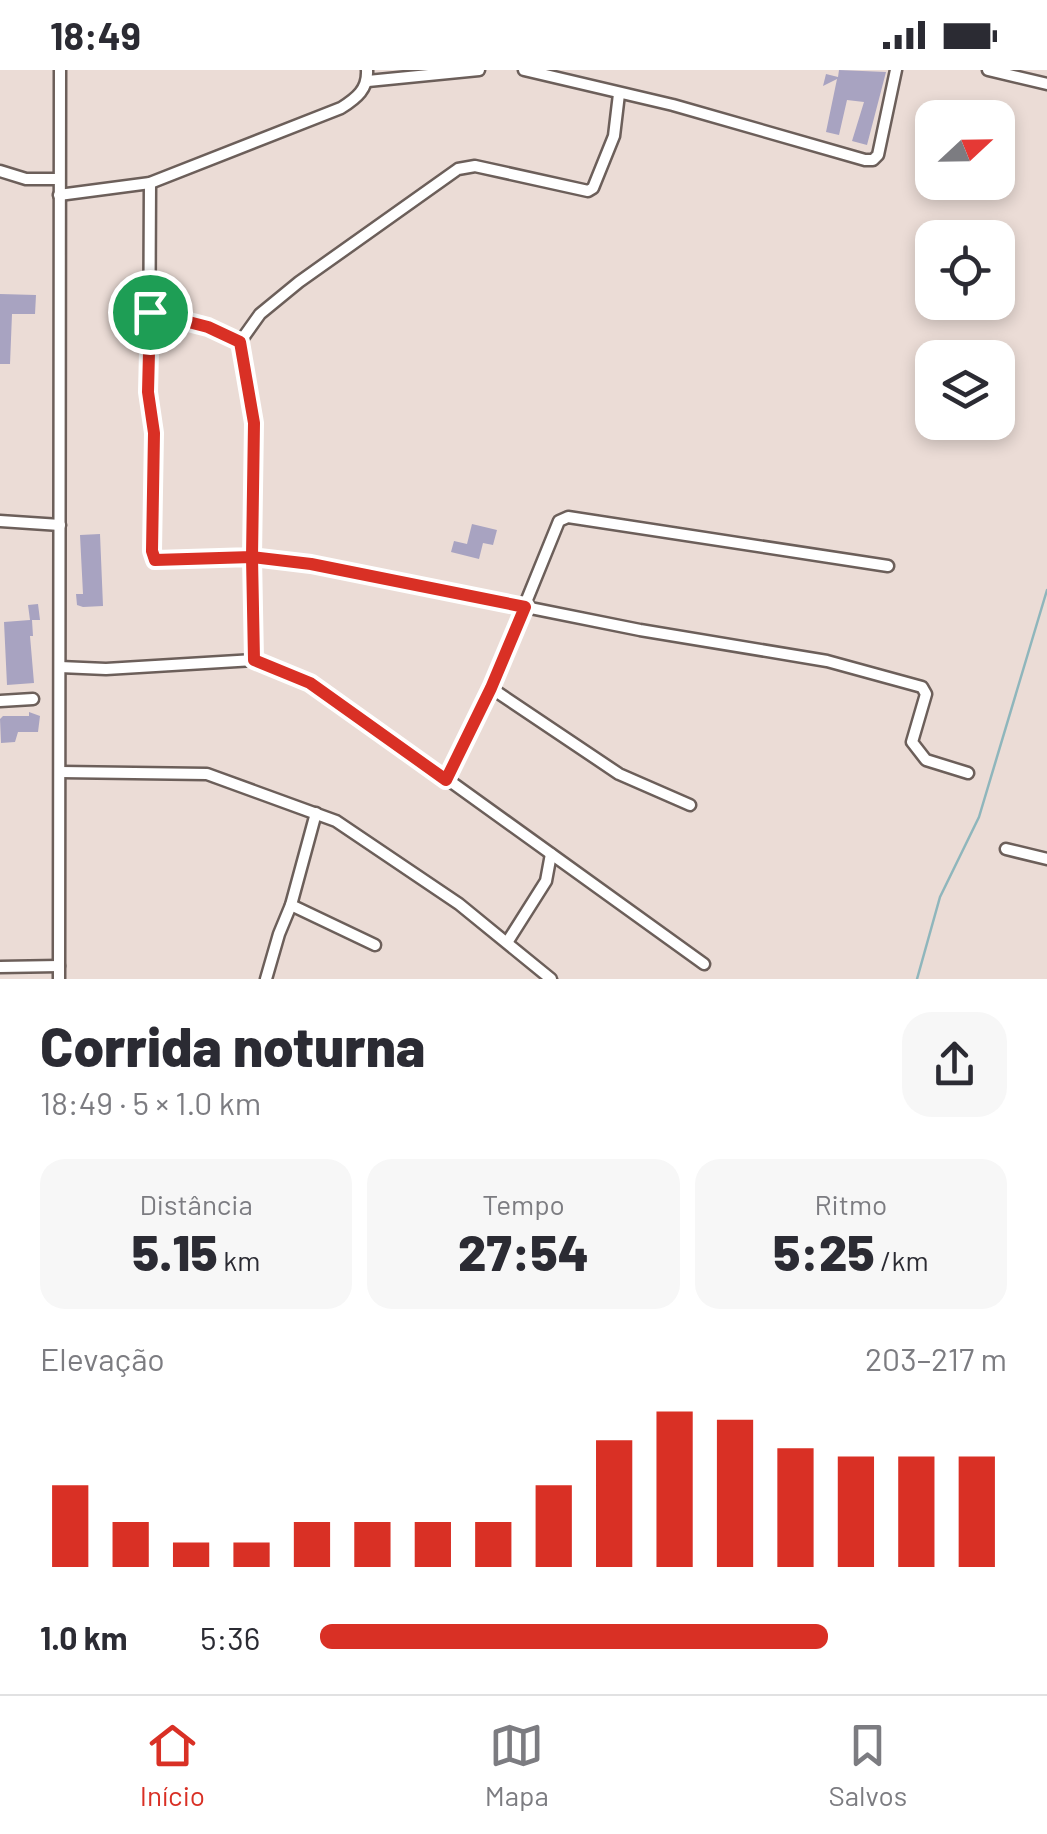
<!DOCTYPE html>
<html lang="pt">
<head>
<meta charset="utf-8">
<style>
  :root { --surface:#fff; --page:#f7f7f7; --text:#2b2b33; --muted:#7c7c81; --line:#e1e1e2; --accent:#d93025 }
  body { margin:0; font-family:Barlow,sans-serif; background:var(--page); color:var(--text); height:100vh; display:flex; flex-direction:column; font-size:38px; white-space:nowrap }
  * { box-sizing:border-box; margin:0 }
  p { font-size:32px; color:var(--muted) }
  .icon { flex:none; width:55px; height:55px; fill:none; stroke:currentColor; stroke-width:2; stroke-linecap:round; stroke-linejoin:round }
  .map { position:relative; height:909px; overflow:hidden }
  .details { display:flex; flex-direction:column; background:var(--surface); flex:1 }
  .details>* { flex:none }
  .needle { width:65px; rotate:68deg }
  .buttons { position:absolute; left:915px; top:30px; display:grid; gap:20px }
  .buttons a { display:grid; place-items:center; width:100px; height:100px; border-radius:20px; background:var(--surface); box-shadow:0 5px 15px #0003; font-size:50px }
  .pin { position:absolute; display:grid; place-items:center; width:85px; height:85px; color:#fff; margin:-42px; border:5px solid #fff; border-radius:50%; box-shadow:0 2px 10px #0007 }
  .round { display:grid; place-items:center; flex:none; width:105px; height:105px; border-radius:30px; background:var(--page) }
  .overview { display:flex; align-items:center; justify-content:space-between; height:170px; padding:0 40px }
  h1 { font-size:55px; font-weight:800; line-height:75px }
  .metrics { display:grid; grid-template-columns:repeat(3,1fr); gap:15px; height:170px; padding:10px 40px }
  .metrics div { display:grid; align-content:center; border-radius:25px; background:var(--page); text-align:center }
  .metrics b { font-size:50px; font-weight:800 }
  .metrics small { font-size:28px; font-weight:400 }
  .metrics p { font-size:28px }
  .chart { height:280px; padding:20px 40px }
  .chart p { display:flex; justify-content:space-between }
  .chart svg { width:100%; height:180px; margin-top:10px; stroke:var(--accent); stroke-width:6 }
  ul { padding:0 40px; list-style:none; font-size:32px }
  li { display:grid; grid-template-columns:160px 120px 1fr; align-items:center; height:75px }
  li i { height:25px; border-radius:12px; background:var(--accent) }
  .status { display:flex; justify-content:space-between; align-items:center; height:70px; padding:0 50px; background:var(--surface); direction:ltr }
  .status svg { height:28px; fill:currentColor }
  .tab-bar { display:flex; justify-content:space-around; align-items:center; height:140px; border-top:2px solid var(--line); background:var(--surface); font-size:28px; color:var(--muted) }
  .tab-bar a { display:grid; justify-items:center; gap:5px }
  .tab-bar .on { color:var(--accent) }
  .map>svg:first-child { display:block }
  .lines { fill:none; stroke-linecap:round; stroke-linejoin:round }
  .stream { stroke:#8fb6bc; stroke-width:2.5 }
  .building { fill:#a8a3c1 }
  .street-casing { stroke:#6c5f5a; stroke-width:15 }
  .street { stroke:#fff; stroke-width:10 }
  .route-casing { stroke:#fff; stroke-width:20 }
  .route { stroke:#d93025; stroke-width:12 }
</style>
</head>
<body>
<div class="status"><b>18:49</b><svg viewBox="0 0 49 12"><path d="M0 12V9h3v3zM5 12V6h3v6zM10 12V3h3v9zM15 12V0h3v12zM26 1h20v11H26zM47 4h2v5h-2z"/></svg></div>
<div class="map">
<svg width="1047" height="909" viewBox="0 0 1047 909">
  <rect width="100%" height="100%" fill="#ebdcd6"/>
  <g class="lines">
    <polyline class="stream" points="917,909 940,827 979,747 1047,520"/>
  </g>
  <g class="building">
    <polygon points="839,0 886,2 867,75 852,71 864,32 847,30 839,65 826,62 837,9 823,16 826,4 838,7"/>
    <polygon points="0,224 36,225 35,244 12,244 10,294 0,294"/>
    <polygon points="472,454 497,460 493,475 483,473 479,489 451,482 454,471 467,474"/>
    <polygon points="100,464 103,536 83,537 77,535 76,524 83,524 80,465"/>
    <polygon points="38,534 40,550 32,550 33,566 30,566 34,613 7,615 4,552 30,550 28,535"/>
    <polygon points="29,642 40,646 38,662 18,662 15,672 1,673 0,649 3,646 29,646"/>
  </g>
  <g class="lines">
    <g class="street-casing">
      <g id="street">
        <polyline points="524,0 673,35 865,90 873,90 878,85 896,0"/>
        <polyline points="988,0 1047,14"/>
        <polyline points="368,11 479,0"/>
        <polyline points="0,101 26,109 59,109"/>
        <polyline points="150,113 149,322 154,363 152,481 155,490 252,487 311,494 640,560 827,591 922,617 926,624 912,672 926,690 968,703"/>
        <path d="M59 125 150 113 341 38C357 28 368 19 367 0"/>
        <polyline points="150,243 208,257 240,272"/>
        <polyline points="0,451 60,455"/>
        <polyline points="254,590 252,487 254,353 240,272 260,244 299,212 458,99 475,96 588,121 593,118 614,66 619,24"/>
        <polyline points="60,597 106,599 254,590 295,605 386,665 704,894"/>
        <polyline points="491,618 619,704 690,735"/>
        <polyline points="0,631 33,629"/>
        <polyline points="61,702 207,704 336,751 459,834 551,909"/>
        <polyline points="446,709 491,618 559,451 568,447 888,496"/>
        <polyline points="316,743 291,835 375,875"/>
        <polyline points="1006,779 1047,789"/>
        <polyline points="508,871 546,811 551,784"/>
        <polyline points="0,897 59,896"/>
        <polyline points="59,909 60,0"/>
        <polyline points="266,909 279,864 291,835"/>
      </g>
    </g>
    <use href="#street" class="street"/>
  </g>
  <g class="lines">
    <g class="route-casing">
      <polyline id="route" points="150,242 208,257 240,272 254,353 252,487 254,590 310,613 446,710 491,618 525,537 311,494 252,487 155,490 152,481 154,363 148,322 150,242"/>
    </g>
    <use href="#route" class="route"/>
  </g>
</svg>
<div class="buttons">
<a><svg class="needle" viewBox="-14 -14 28 28"><path d="M0-13l5 13h-10z" fill="#e53935"/><path d="M0 13l5-13h-10z" fill="#7c7c81"/></svg></a>
<a><svg class="icon" aria-label="locate" viewBox="0 0 24 24"><circle cx="12" cy="12" r="6"/><path d="M12 2v4M12 18v4M2 12h4M18 12h4"/></svg></a>
<a><svg class="icon" aria-label="layers" viewBox="0 0 24 24"><path d="M12 4l9 5-9 5-9-5zM3 14l9 5 9-5"/></svg></a>
</div>
<div class="pin" style="left:150px;top:242px;background:#1e9e55"><svg class="icon" aria-label="arrive" viewBox="0 0 24 24"><path d="M6 21V4h12l-3 4 3 4H6"/></svg></div>
</div>
<section class="details">
<div class="overview"><div><h1>Corrida noturna</h1><p>18:49 · 5 × 1.0 km</p></div><a class="round"><svg class="icon" aria-label="share" viewBox="0 0 24 24"><path d="M12 15V3M7 8l5-5 5 5M5 13v7h14v-7"/></svg></a></div>
<div class="metrics">
<div><p>Distância</p><b>5.15<small> km</small></b></div>
<div><p>Tempo</p><b>27:54</b></div>
<div><p>Ritmo</p><b>5:25<small> /km</small></b></div>
</div>
<div class="chart"><p><span>Elevação</span>203–217 m</p>
<svg viewBox="0 0 160 44" preserveAspectRatio="none"><path d="M5 44V24M15 44V33M25 44V38M35 44V38M45 44V33M55 44V33M65 44V33M75 44V33M85 44V24M95 44V13M105 44V6M115 44V8M125 44V15M135 44V17M145 44V17M155 44V17"/></svg>
</div>
<ul>
<li><b>1.0 km</b>5:36<i style="width:74%"></i></li>
</ul>
</section>
<nav class="tab-bar">
<a class="on"><svg class="icon" aria-label="home" viewBox="0 0 24 24"><path d="M3 11l9-7 9 7M6 9v11h12V9"/></svg>Início</a>
<a><svg class="icon" aria-label="map" viewBox="0 0 24 24"><path d="M3 6l6-2 6 2 6-2v14l-6 2-6-2-6 2zM9 4v14M15 6v14"/></svg>Mapa</a>
<a><svg class="icon" aria-label="saved" viewBox="0 0 24 24"><path d="M7 4h10v16l-5-4-5 4z"/></svg>Salvos</a>
</nav>
</body>
</html>
